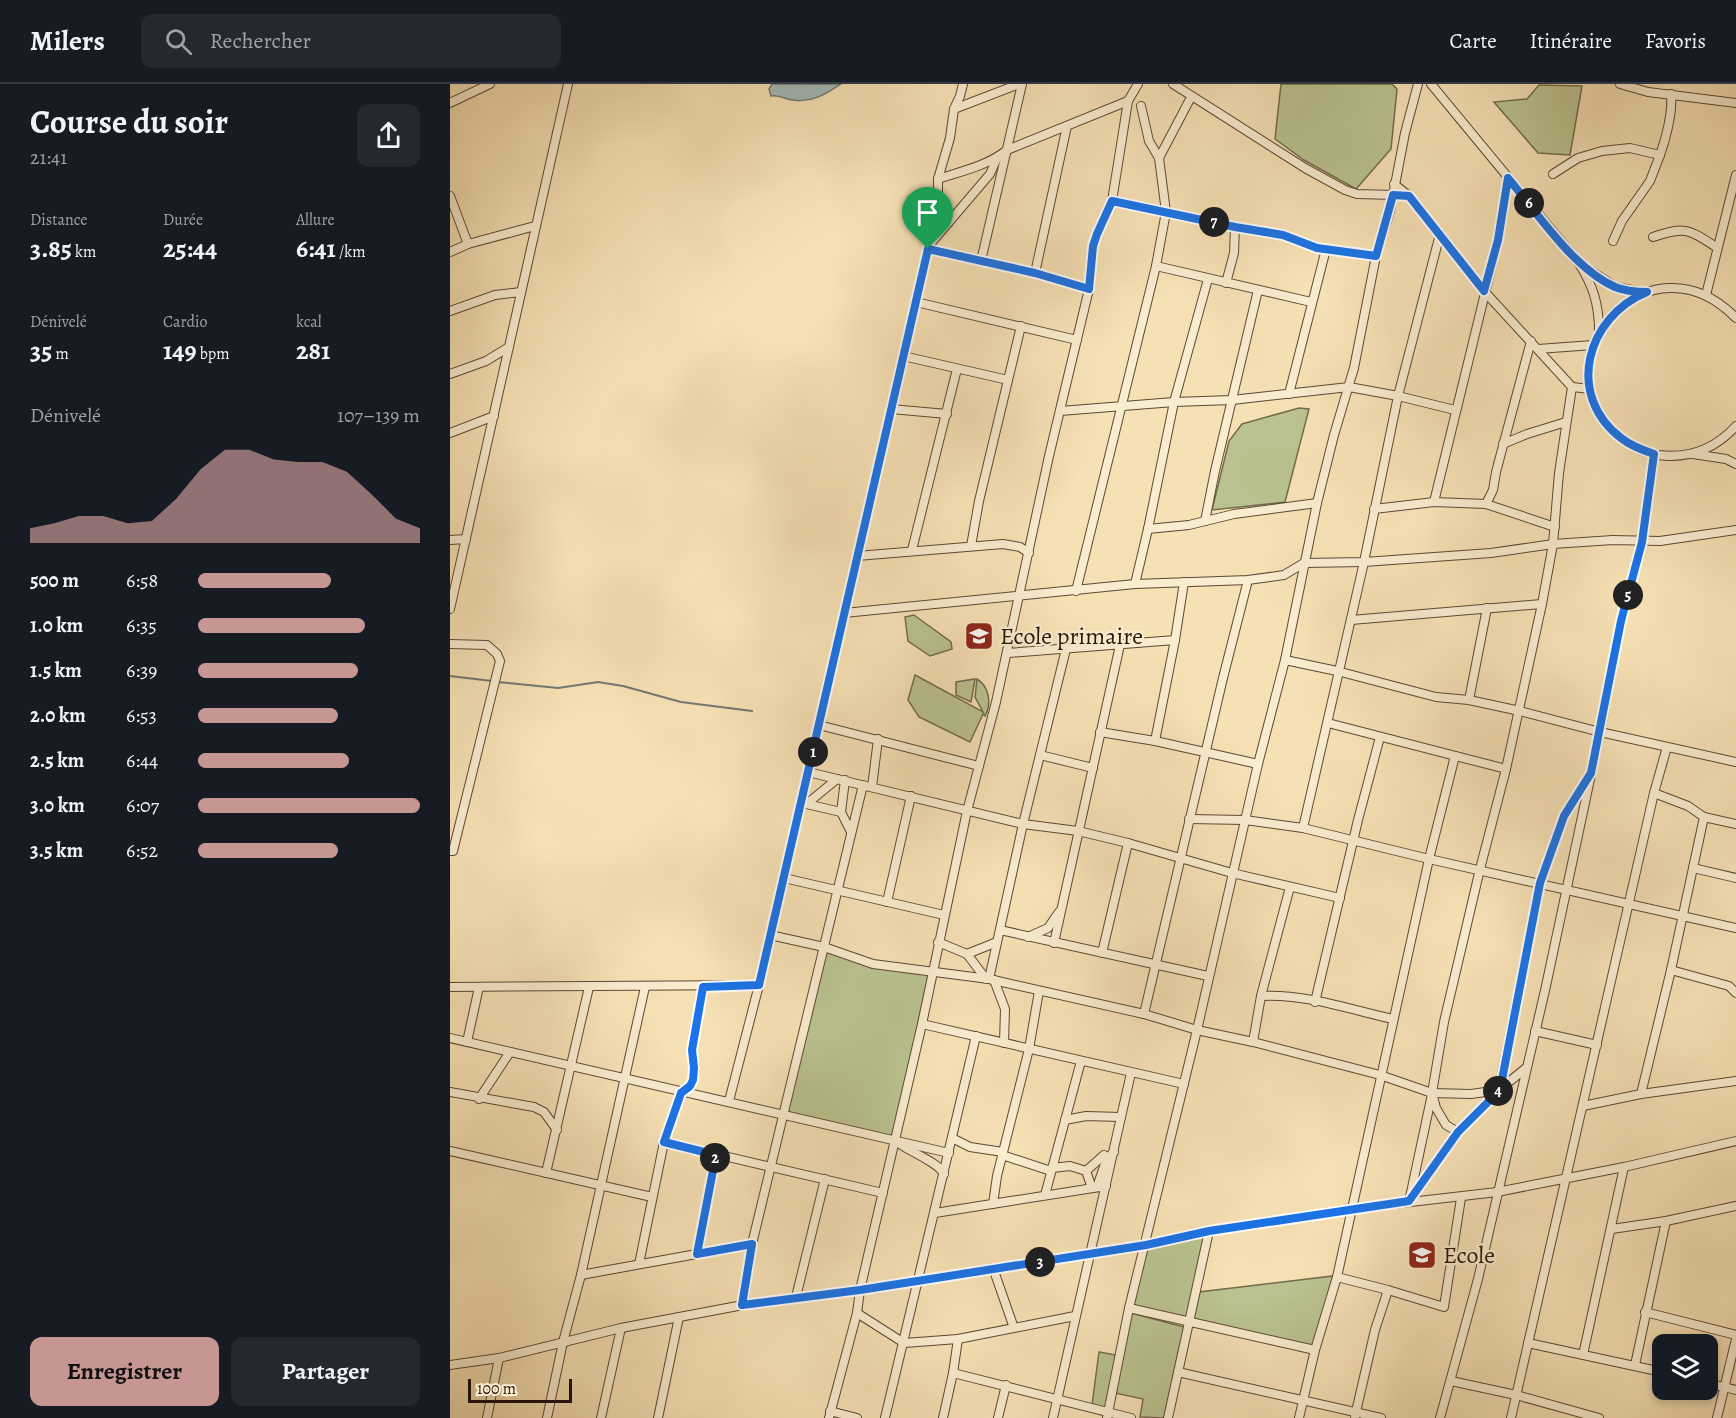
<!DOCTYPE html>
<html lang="fr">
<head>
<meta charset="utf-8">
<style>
  :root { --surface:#171b24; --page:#242831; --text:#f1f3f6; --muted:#9ea1a6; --line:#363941; --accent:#c59692 }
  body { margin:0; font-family:Alegreya,serif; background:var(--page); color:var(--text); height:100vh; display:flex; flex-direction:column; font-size:22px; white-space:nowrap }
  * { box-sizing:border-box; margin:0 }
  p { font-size:20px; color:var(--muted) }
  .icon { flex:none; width:33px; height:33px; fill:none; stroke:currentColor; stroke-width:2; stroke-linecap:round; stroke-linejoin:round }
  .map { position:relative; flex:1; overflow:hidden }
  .details { display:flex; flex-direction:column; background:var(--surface); width:450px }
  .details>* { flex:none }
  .controls { position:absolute; left:1202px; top:1250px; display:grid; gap:12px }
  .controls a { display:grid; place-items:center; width:66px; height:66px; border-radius:12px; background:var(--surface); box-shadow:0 3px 9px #0003; font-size:30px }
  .scale { position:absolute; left:18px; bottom:15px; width:104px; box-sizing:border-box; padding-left:6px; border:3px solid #291509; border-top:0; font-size:16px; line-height:21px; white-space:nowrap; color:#291509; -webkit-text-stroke:4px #f9eccf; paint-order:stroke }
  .pin { position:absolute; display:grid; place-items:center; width:51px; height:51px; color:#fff; margin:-62px -26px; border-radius:50% 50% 50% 0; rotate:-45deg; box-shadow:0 0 6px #0007 }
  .pin .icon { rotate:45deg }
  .km { position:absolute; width:30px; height:30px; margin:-15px; border-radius:50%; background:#222; color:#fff; font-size:16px; line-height:30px; text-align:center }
  .round { display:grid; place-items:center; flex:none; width:63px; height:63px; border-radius:12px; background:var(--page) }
  .overview { display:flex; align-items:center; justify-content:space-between; height:102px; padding:0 30px }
  h1 { font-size:33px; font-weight:600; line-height:45px }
  .metrics { display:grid; grid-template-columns:repeat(3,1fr); gap:9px; height:102px; padding:6px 30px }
  .metrics div { display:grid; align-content:center }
  .metrics b { font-size:26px; font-weight:600 }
  .metrics small { font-size:16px; font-weight:400 }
  .metrics p { font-size:16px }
  .chart { height:168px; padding:12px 30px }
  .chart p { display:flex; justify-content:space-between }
  .chart svg { width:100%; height:108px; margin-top:6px; fill:var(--accent); opacity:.7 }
  .cta { display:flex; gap:12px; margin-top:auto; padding:12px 30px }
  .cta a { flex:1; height:69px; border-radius:12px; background:var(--accent); color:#111; font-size:24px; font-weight:600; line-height:69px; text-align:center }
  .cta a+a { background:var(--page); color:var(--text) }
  ul { padding:0 30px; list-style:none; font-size:20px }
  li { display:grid; grid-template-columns:96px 72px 1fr; align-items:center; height:45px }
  li i { height:15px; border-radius:8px; background:var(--accent) }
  header { display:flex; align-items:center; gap:36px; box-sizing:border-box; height:84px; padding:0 30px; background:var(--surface); border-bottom:2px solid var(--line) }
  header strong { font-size:28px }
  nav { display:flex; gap:33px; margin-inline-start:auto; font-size:21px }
  .search { width:420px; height:54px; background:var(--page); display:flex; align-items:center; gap:15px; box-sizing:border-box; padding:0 21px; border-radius:12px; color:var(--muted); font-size:22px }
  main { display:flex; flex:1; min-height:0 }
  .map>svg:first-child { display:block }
  .green { fill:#bac38f; stroke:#726c4c; stroke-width:1.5 }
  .water { fill:#a3bab9; stroke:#727873; stroke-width:1.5 }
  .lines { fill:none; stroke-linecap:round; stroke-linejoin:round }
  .stream { stroke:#727873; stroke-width:2 }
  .minor-casing { stroke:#5c4834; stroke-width:10 }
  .minor { stroke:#f9eccf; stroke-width:8 }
  .route-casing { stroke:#fff; stroke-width:12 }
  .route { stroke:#1a73e8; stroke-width:8 }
  .labels { text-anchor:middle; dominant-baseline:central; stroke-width:4.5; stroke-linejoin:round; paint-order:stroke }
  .poi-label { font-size:24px; fill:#291509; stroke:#f9eccf; text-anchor:start }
</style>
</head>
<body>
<header>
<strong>Milers</strong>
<div class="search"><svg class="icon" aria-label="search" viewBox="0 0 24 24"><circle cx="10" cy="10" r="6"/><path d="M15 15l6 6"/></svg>Rechercher</div>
<nav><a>Carte</a><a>Itinéraire</a><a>Favoris</a></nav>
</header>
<main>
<section class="details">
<div class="overview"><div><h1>Course du soir</h1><p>21:41</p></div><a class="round"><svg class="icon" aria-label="share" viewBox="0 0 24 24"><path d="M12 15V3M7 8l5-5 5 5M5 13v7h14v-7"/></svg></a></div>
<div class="metrics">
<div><p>Distance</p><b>3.85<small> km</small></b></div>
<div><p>Durée</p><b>25:44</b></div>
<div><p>Allure</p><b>6:41<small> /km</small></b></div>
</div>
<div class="metrics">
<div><p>Dénivelé</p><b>35<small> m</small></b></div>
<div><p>Cardio</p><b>149<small> bpm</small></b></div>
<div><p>kcal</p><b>281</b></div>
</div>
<div class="chart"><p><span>Dénivelé</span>107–139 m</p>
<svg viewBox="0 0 160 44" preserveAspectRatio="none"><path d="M0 44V38L10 36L20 33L30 33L40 36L50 35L60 26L70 14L80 6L90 6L100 10L110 11L120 11L130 15L140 24L150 34L160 38V44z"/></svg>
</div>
<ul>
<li><b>500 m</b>6:58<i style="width:60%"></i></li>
<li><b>1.0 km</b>6:35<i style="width:75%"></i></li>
<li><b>1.5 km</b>6:39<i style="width:72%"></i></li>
<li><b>2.0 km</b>6:53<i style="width:63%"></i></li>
<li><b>2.5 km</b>6:44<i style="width:68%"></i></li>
<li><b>3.0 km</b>6:07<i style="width:100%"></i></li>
<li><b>3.5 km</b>6:52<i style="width:63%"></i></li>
</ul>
<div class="cta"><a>Enregistrer</a><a>Partager</a></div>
</section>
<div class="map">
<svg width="1286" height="1334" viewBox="0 0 1286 1334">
  <rect width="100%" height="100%" fill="#f6e1b5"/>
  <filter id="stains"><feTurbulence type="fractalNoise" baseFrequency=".00333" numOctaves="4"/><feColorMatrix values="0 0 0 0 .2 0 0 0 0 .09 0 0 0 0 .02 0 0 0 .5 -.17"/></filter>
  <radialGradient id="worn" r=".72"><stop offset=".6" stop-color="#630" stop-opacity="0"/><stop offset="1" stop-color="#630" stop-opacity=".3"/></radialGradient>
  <g class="green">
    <polygon points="831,0 942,0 947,5 941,65 906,105 854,76 825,55"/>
    <polygon points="1089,1 1132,2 1120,71 1088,69 1044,18 1077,15"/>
    <polygon points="849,324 859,325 835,418 762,426 779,357 792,340"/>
    <polygon points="464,531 501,558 502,565 480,572 458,557 455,533"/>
    <path d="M465 591 533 628 525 613 527 595C539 602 542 620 535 632L533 630 520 658 469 633 458 616Z"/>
    <polygon points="525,595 521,618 506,611 506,598"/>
    <polygon points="375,866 479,889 443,1054 338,1028"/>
    <polygon points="756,1151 736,1236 682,1223 698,1163"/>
    <polygon points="883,1192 863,1263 743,1238 749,1208"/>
    <polygon points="681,1229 734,1243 714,1334 690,1333 693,1315 665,1309"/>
    <polygon points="649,1268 666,1271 657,1325 642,1321"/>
  </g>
  <path class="water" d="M322 0H391C376 10 362 19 343 16 333 15 330 10 321 12L319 5Z"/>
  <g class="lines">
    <g class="stream">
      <polyline points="0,592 42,597"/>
      <polyline points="48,598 108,604 148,598 173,602 231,618 302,627"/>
    </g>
    <g class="minor-casing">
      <g id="minor">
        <polyline points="723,0 855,84 895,106 907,110 946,111"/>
        <path d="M981 0 1128 178C1143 201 1149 220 1149 247"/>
        <polyline points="1170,0 1198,8 1286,19"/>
        <polyline points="0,19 40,0"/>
        <polyline points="504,25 569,0"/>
        <polyline points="709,74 739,17"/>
        <path d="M1103 90 1128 74 1152 67 1180 64 1210 71C1216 55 1223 27 1221 10"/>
        <path d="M488 95C512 87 537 82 557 66L678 17"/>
        <polyline points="944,100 959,112 1034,207 1122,303 1140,305"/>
        <polyline points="0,112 18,160"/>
        <polyline points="662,117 785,143 833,151 867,164 926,172"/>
        <path d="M1203 153C1234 142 1239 145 1266 163"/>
        <polyline points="1163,157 1172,137 1200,97 1210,71"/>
        <polyline points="482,158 540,90 547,74"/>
        <polyline points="478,165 585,189 639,205"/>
        <polyline points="0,168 18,160 85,142"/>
        <polyline points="531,177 572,0"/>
        <polyline points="706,182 861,218"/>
        <polyline points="1133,182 1166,203 1192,208"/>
        <polyline points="585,189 617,42"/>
        <polyline points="776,199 784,169 785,143"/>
        <polyline points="1256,211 1286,91"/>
        <polyline points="466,218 627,256"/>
        <polyline points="0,227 45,211 71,208"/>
        <path d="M1286 234C1200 146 1089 272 1161 345 1174 357 1190 369 1208 371 1239 375 1265 365 1286 342"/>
        <polyline points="1088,265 1143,261"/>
        <polyline points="453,272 558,296"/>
        <polyline points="0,290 36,277 59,263"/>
        <polyline points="839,310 876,165"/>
        <polyline points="441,325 497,330"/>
        <polyline points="610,327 724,318 782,316 899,303 948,312 1005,326"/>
        <polyline points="0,349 44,332"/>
        <polyline points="1053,360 1077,350 1116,338"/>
        <polyline points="1243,370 1276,375 1286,380"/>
        <polyline points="984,418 1048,156 1058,94"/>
        <polyline points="1036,420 1043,406 1046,388 1081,257"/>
        <polyline points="924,425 984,418 1036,420 1105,443"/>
        <polyline points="755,437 765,387 808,206"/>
        <polyline points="698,445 739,441 784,430 867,419"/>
        <polyline points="0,456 16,455"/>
        <polyline points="521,462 529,417 571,242"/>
        <polyline points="462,466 507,285"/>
        <polyline points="407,472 553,460 570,463 579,469"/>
        <polyline points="685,500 698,445 724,318 758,195"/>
        <polyline points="626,507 706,182 716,128 709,74 699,57 691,22"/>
        <polyline points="0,525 118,0"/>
        <polyline points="394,529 685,500 798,496 834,491 854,479 914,478 1041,469 1103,460 1163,456 1210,457 1286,446"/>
        <polyline points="901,536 1092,520"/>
        <polyline points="0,560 37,561 47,570 50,577 3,767 0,767"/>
        <polyline points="558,569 725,556"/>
        <polyline points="835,576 887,587 986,613 1019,616 1070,627 1150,648 1286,678"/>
        <polyline points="1019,616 1037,524"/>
        <polyline points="878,639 1056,685"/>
        <polyline points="369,641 529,682"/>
        <polyline points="650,648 705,657 808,680"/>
        <polyline points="705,657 725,556 734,498"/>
        <polyline points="590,671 643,684"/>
        <polyline points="358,688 573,740 628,747 678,759 782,789 890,814"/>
        <polyline points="395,696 391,728 401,748"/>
        <polyline points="422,703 428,655"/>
        <polyline points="1204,709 1238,722 1254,733 1286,740"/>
        <polyline points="351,719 359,718 387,695"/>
        <polyline points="352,719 391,728"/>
        <polyline points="739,735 795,736 853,744 979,775 1286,844"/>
        <polyline points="853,744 914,478 948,312 990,150"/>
        <polyline points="1243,784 1286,794"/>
        <polyline points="334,794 494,831"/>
        <polyline points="437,818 461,712"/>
        <polyline points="550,846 758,892"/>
        <polyline points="320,851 374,863 423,880 539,895 694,930 747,946 803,958 930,991 982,1009 1021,1010 1049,1006 1090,799 1114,732 1141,689"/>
        <polyline points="578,853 598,844 609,828"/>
        <polyline points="488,858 517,870 536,895"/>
        <polyline points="604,859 670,561"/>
        <polyline points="652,869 678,759"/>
        <polyline points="517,870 547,858"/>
        <polyline points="1221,886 1279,902 1286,909"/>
        <polyline points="539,895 573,740 616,565"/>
        <polyline points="544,896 555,925 554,959"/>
        <polyline points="0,903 309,901"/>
        <path d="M811 912C853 909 902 926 943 935"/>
        <polyline points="865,918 908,736 930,653"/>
        <polyline points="694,930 773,594 798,496"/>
        <polyline points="472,940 734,1000"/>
        <polyline points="1085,947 1147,961"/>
        <polyline points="0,954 499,1069"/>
        <polyline points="17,958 29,903"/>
        <polyline points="803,958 811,912 840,803"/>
        <polyline points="0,1008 84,1023 94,1028 107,1046"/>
        <polyline points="1191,1010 1221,886 1254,733"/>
        <polyline points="29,1015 60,968"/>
        <polyline points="279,1017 309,901 478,165 488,132 488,95 500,54 504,25 510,12 513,0"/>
        <polyline points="1133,1022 1191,1010 1286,997"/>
        <polyline points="615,1036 636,1032 671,1033"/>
        <polyline points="1008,1048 1049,1006 1076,984"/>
        <polyline points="502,1054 520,1063 553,1068"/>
        <polyline points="214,1058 433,1109"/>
        <path d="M447 1058C460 1068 488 1078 494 1090"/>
        <polyline points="0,1067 202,1113"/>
        <polyline points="552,1071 601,1087"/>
        <polyline points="602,1084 620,1082 636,1087 642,1104"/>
        <polyline points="636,1087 654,1071 657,1074 664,1068"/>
        <polyline points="96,1089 139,903"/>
        <polyline points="647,1103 657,1074"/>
        <polyline points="595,1111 631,977"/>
        <polyline points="960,1113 982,1010"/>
        <polyline points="959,1117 1008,1048 996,1041 986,1024 982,1009 994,938 1030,785 1056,685 1092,520 1103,460 1109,389 1122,303"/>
        <polyline points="543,1120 547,1092 579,965 589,907"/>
        <polyline points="485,1129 656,1102"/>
        <polyline points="1162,1145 1216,1137 1286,1122"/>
        <polyline points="247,1170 266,1071"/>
        <polyline points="189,1180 214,1058 231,1009 240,1002 243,996 245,984 242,966 253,903"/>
        <polyline points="543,1184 564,1244"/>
        <polyline points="131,1191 302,1160"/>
        <polyline points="887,1193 938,1206 994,1223 1011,1114"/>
        <polyline points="346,1213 375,1095"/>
        <polyline points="293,1221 302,1160 413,701"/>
        <polyline points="679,1224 865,1266"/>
        <polyline points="1195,1228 1286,1251"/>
        <polyline points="407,1229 454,1259 508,1255 625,1232"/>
        <polyline points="1078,1259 1212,1288"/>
        <polyline points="1133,1271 1174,1083"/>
        <polyline points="0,1281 49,1274 171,1244 293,1221 410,1206 696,1161 759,1147 900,1125 1047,1108 1174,1083 1286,1057"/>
        <polyline points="1185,1281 1216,1137"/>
        <polyline points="728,1288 931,1334"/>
        <polyline points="503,1289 681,1334"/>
        <polyline points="1001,1297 1066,1311 1149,1334"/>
        <polyline points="1257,1299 1286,1306"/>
        <polyline points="380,1327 407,1334"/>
        <polyline points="905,1332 925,1246 938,1206"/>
        <polyline points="37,1334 49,1274"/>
        <polyline points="97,1334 113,1258 131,1191 195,903"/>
        <polyline points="151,1334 171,1244"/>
        <polyline points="208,1334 229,1233"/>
        <polyline points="379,1334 407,1229 410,1206 472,940 517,727 546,618 599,372 639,205 643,162 647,150 662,117 678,17 688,0"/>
        <polyline points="435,1334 526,952"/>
        <polyline points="493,1334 503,1289 508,1255"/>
        <polyline points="548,1334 556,1301"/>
        <polyline points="603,1334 681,989"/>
        <polyline points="657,1334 679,1224 747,946 808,680 835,576 867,419 884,351 904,284 926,172 940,127 955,49 968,0"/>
        <polyline points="718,1334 759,1147"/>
        <polyline points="849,1334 865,1266 887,1193 979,775 1005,672"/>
        <polyline points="990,1334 1028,1195 1096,902 1150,648 1171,537 1192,458 1204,370"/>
        <polyline points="1061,1334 1204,709 1217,663"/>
        <polyline points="1267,1334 1286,1255"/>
      </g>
    </g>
    <use href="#minor" class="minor"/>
  </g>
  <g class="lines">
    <g class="route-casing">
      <path id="route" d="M1058 94C1087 129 1124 185 1165 203 1175 207 1186 208 1197 208 1136 233 1115 311 1171 354 1181 362 1192 366 1204 370L1192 458 1171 537 1141 689 1114 732 1090 799 1050 1006 1008 1048 959 1117 759 1147 696 1161 410 1206 292 1221 302 1160 247 1170 266 1071 214 1058 231 1009 240 1002 243 996 244 984 242 966 253 903 309 901 478 165 585 189 639 205 643 162 647 150 662 117 785 143 833 151 867 164 926 172 943 111 959 112 1034 207 1048 156Z"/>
    </g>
    <use href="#route" class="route"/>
  </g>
  <defs>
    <g id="school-square" transform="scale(1.5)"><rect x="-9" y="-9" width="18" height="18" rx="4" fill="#8f2418" stroke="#f9eccf"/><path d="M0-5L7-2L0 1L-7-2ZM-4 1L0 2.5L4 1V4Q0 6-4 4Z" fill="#fff"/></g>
  </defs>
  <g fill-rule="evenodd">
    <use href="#school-square" x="529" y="552"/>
    <use href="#school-square" x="972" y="1171"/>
  </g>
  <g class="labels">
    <g class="poi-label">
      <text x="550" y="552">Ecole primaire</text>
      <text x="993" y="1171">Ecole</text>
    </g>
  </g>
  <rect width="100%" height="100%" filter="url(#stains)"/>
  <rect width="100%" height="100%" fill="url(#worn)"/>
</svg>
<div class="controls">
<a><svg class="icon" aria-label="layers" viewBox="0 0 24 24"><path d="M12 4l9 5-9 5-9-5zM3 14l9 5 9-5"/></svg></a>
</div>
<div class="scale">100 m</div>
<div class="pin" style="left:478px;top:165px;background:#1e9e55"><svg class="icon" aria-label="arrive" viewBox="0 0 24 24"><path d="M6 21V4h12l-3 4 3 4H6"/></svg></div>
<b class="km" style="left:363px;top:668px">1</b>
<b class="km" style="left:265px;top:1074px">2</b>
<b class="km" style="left:590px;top:1178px">3</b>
<b class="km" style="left:1048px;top:1007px">4</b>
<b class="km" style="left:1178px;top:511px">5</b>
<b class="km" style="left:1079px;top:119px">6</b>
<b class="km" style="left:764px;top:138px">7</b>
</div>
</main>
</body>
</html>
